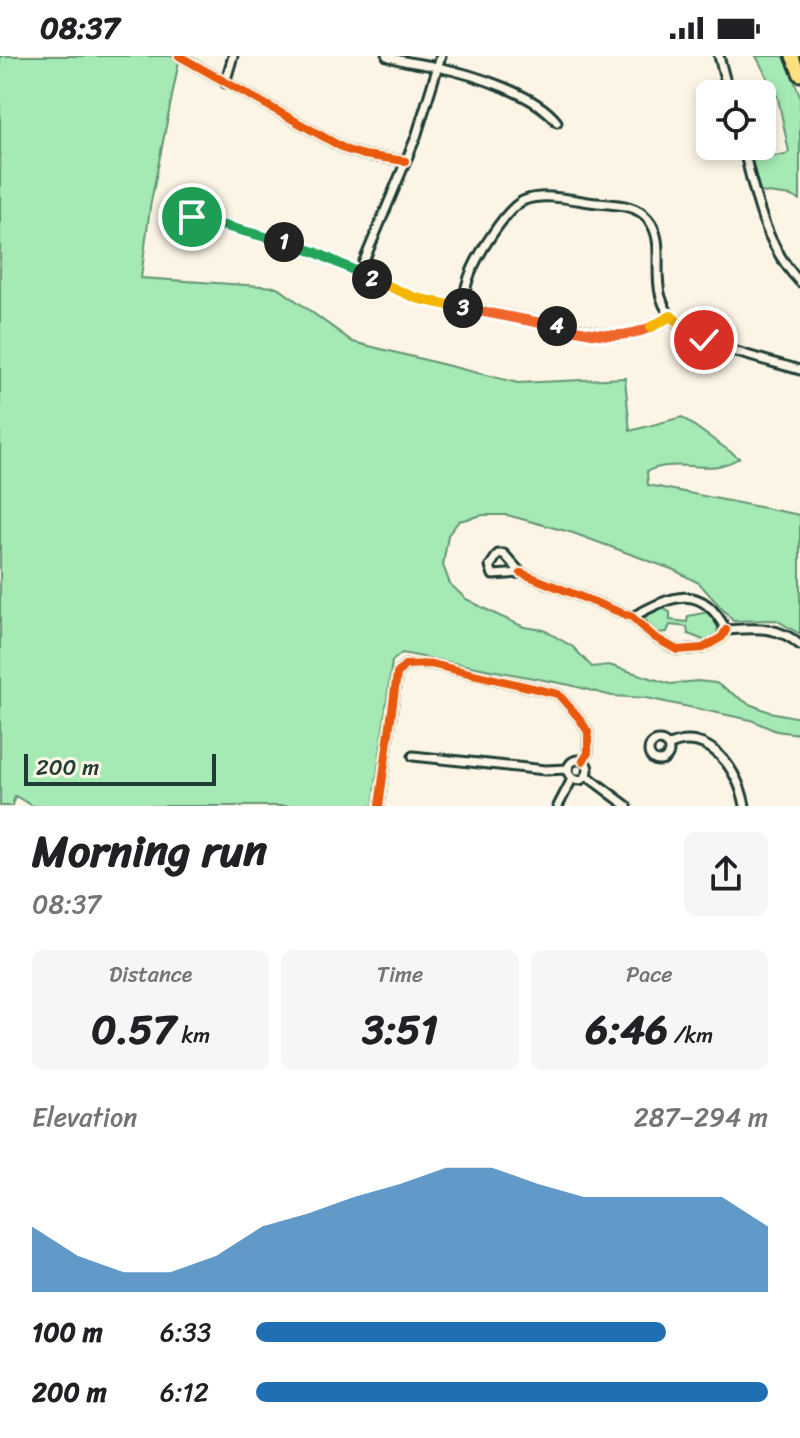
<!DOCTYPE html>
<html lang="en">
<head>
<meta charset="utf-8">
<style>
  :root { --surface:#fff; --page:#f6f6f6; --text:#202124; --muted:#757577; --accent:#1f6fb2 }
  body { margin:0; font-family:Sriracha,sans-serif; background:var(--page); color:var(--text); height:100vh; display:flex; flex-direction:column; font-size:30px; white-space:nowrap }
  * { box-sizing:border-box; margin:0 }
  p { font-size:26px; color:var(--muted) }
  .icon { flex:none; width:44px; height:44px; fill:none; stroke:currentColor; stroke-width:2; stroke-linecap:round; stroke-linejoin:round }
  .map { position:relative; height:750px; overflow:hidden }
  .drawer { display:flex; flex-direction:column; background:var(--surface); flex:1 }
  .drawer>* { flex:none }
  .tools { position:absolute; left:696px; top:24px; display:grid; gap:16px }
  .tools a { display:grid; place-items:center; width:80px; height:80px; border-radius:12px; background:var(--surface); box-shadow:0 4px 12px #0003; font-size:40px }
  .scale { position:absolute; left:24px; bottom:20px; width:192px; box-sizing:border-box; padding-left:8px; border:4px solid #1f3d34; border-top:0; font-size:22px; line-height:28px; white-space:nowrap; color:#1f3d34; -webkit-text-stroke:6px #fcf5e5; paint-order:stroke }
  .pin { position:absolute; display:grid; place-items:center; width:68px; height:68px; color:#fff; margin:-34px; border:4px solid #fff; border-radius:50%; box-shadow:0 2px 8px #0007 }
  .km { position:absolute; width:40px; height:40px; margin:-20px; border-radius:50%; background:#222; color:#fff; font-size:22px; line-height:40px; text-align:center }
  .round { display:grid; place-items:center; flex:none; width:84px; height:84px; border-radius:12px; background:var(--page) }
  .summary { display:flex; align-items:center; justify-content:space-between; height:136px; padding:0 32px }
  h1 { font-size:44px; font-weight:800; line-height:60px }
  .figures { display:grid; grid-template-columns:repeat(3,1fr); gap:12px; height:136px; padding:8px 32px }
  .figures div { display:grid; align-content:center; border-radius:12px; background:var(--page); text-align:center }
  .figures b { font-size:40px; font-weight:800 }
  .figures small { font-size:22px; font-weight:400 }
  .figures p { font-size:22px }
  .chart { height:224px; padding:16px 32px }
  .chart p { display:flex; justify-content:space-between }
  .chart svg { width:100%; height:144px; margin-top:8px; fill:var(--accent); opacity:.7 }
  ul { padding:0 32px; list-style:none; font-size:26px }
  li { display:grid; grid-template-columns:128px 96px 1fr; align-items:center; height:60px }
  li i { height:20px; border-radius:10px; background:var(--accent) }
  .status { display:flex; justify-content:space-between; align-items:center; height:56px; padding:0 40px; background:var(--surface); direction:ltr }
  .status svg { height:22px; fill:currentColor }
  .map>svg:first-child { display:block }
  .green { fill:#a5e9b4; stroke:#629374; stroke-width:2 }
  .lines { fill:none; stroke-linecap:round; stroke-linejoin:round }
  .minor-casing { stroke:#1f3d34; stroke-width:13 }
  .highway-casing { stroke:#1f3d34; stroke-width:17 }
  .minor { stroke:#fcf5e5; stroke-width:7 }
  .highway { stroke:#fce080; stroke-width:11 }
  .cycleway-casing { stroke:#fcf5e5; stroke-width:13 }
  .cycleway { stroke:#e8590c; stroke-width:8 }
  .split-1-casing { stroke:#fff; stroke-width:16 }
  .split-2-casing { stroke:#fff; stroke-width:16 }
  .split-3-casing { stroke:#fff; stroke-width:16 }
  .split-4-casing { stroke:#fff; stroke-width:16 }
  .split-5-casing { stroke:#fff; stroke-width:16 }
  .split-6-casing { stroke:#fff; stroke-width:16 }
  .split-1 { stroke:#22a559; stroke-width:10 }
  .split-2 { stroke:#22a559; stroke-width:10 }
  .split-3 { stroke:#f5b400; stroke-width:10 }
  .split-4 { stroke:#f0652b; stroke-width:10 }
  .split-5 { stroke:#f0652b; stroke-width:10 }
  .split-6 { stroke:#f5b400; stroke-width:10 }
</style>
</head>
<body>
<div class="status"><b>08:37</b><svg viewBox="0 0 49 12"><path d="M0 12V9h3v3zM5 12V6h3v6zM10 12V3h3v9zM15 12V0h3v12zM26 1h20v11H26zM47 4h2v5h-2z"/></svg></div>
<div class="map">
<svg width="800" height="750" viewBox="0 0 800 750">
  <rect width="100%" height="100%" fill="#fcf5e5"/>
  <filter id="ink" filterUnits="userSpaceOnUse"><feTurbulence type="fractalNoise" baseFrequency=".0125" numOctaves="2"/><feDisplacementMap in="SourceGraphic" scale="16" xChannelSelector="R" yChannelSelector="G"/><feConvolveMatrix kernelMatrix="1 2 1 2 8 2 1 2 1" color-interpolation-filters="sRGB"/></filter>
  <g filter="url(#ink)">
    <g class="green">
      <path d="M0 0H180L150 151 141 222 277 231 353 286 518 327 625 322 630 375 682 361 739 402C713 418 694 407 667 410 660 410 653 413 647 415L648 429 800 459V578L776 564 733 565 699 527 674 514 573 477 507 459H483L459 465 448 479 443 509 450 528 466 543 493 557 524 571 544 574 573 591 592 611 609 609 670 628 697 625 716 627 749 648 770 656 800 662V678L776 675 751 664 646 642 612 640 570 629 402 597 392 605 373 750H33L15 740 12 750H0Z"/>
      <polygon points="756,0 785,0 800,40 800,144 791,140 760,136 750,101 784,99 789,96 778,42"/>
      <polygon points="658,550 670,556 670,564 687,566 688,560 708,556 718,570 717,580 709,586 688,578 687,571 670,569 667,576 656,577 644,562"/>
    </g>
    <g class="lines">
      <g class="minor-casing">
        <g id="minor">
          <polyline points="179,0 347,94 364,99 405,105"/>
          <path d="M387 0C404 7 420 7 437 11 472 18 536 38 557 66"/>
          <polyline points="719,0 729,38"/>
          <polyline points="225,27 233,0"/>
          <path d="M743 90C755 139 764 188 800 226"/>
          <polyline points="175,161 199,163 299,190 416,242 617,280 639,276 671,260"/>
          <polyline points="359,217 416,81 441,0"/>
          <path d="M462 251C464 240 466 227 471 216 478 199 507 150 525 144 546 136 576 145 597 147 615 149 636 148 648 163 672 192 640 236 680 270 705 291 767 304 800 314"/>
          <polygon points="498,498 504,498 521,517 493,519 490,510"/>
          <polyline points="521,517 632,561 654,581 677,594 703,592 722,581 726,574"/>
          <path d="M632 561C670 541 701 524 726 574"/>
          <path d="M726 574C754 572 778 569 800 589"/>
          <circle cx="659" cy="695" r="10"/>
          <path d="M668 690C709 670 739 715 745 750"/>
          <polyline points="413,700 545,714 568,713"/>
          <circle cx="578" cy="714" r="10"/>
          <polyline points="587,720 627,750"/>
          <polyline points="379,750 397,618 405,609 431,608 558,638 579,662 588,676 588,697 583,705"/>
          <polyline points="558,750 572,723"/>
        </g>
      </g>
      <g class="highway-casing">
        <polyline id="highway" points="792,0 800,19"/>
      </g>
      <use href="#minor" class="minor"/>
      <use href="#highway" class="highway"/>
      <g class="cycleway-casing">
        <g id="cycleway">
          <polyline points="179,0 347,94 364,99 405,105"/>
          <polyline points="175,161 199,163 299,190 416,242 617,280 639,276 671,260"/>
          <polyline points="521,517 632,561 654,581 677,594 703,592 722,581 726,574"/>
          <polyline points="379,750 397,618 405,609 431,608 558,638 579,662 588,676 588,697 583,705"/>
        </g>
      </g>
      <use href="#cycleway" class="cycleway"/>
    </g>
  </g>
  <g class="lines" filter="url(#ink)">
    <g class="split-1-casing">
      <polyline id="split-1" points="192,161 284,186"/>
    </g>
    <g class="split-2-casing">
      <polyline id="split-2" points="284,186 315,196 372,223"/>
    </g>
    <g class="split-3-casing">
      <polyline id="split-3" points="372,223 416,242 463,252"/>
    </g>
    <g class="split-4-casing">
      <polyline id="split-4" points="463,252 557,270"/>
    </g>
    <g class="split-5-casing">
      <path id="split-5" d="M557 270C590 277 619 286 651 271"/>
    </g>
    <g class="split-6-casing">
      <polyline id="split-6" points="651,271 671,260 686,274 704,284"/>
    </g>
    <use href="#split-1" class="split-1"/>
    <use href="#split-2" class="split-2"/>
    <use href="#split-3" class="split-3"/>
    <use href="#split-4" class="split-4"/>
    <use href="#split-5" class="split-5"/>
    <use href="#split-6" class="split-6"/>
  </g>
</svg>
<div class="tools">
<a><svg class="icon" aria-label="locate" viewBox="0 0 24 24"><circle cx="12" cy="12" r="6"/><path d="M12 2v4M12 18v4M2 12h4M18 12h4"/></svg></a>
</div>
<div class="scale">200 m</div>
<div class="pin" style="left:192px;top:161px;background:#1e9e55"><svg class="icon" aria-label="arrive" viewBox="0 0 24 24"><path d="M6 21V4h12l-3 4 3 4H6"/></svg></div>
<div class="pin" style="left:704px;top:284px;background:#d93025"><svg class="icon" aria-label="check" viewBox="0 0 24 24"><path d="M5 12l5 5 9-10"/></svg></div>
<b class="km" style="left:284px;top:186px">1</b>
<b class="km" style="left:372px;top:223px">2</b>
<b class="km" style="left:463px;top:252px">3</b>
<b class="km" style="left:557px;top:270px">4</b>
</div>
<section class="drawer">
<div class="summary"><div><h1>Morning run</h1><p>08:37</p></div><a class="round"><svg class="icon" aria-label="share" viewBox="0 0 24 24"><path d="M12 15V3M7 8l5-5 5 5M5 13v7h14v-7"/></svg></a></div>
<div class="figures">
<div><p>Distance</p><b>0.57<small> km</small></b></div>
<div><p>Time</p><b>3:51</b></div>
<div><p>Pace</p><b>6:46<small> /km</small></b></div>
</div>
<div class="chart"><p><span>Elevation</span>287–294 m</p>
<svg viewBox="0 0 160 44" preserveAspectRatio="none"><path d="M0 44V24L10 33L20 38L30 38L40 33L50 24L60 20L70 15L80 11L90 6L100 6L110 11L120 15L130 15L140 15L150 15L160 24V44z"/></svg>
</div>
<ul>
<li><b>100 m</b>6:33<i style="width:80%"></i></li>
<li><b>200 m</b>6:12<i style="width:100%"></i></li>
</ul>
</section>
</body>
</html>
